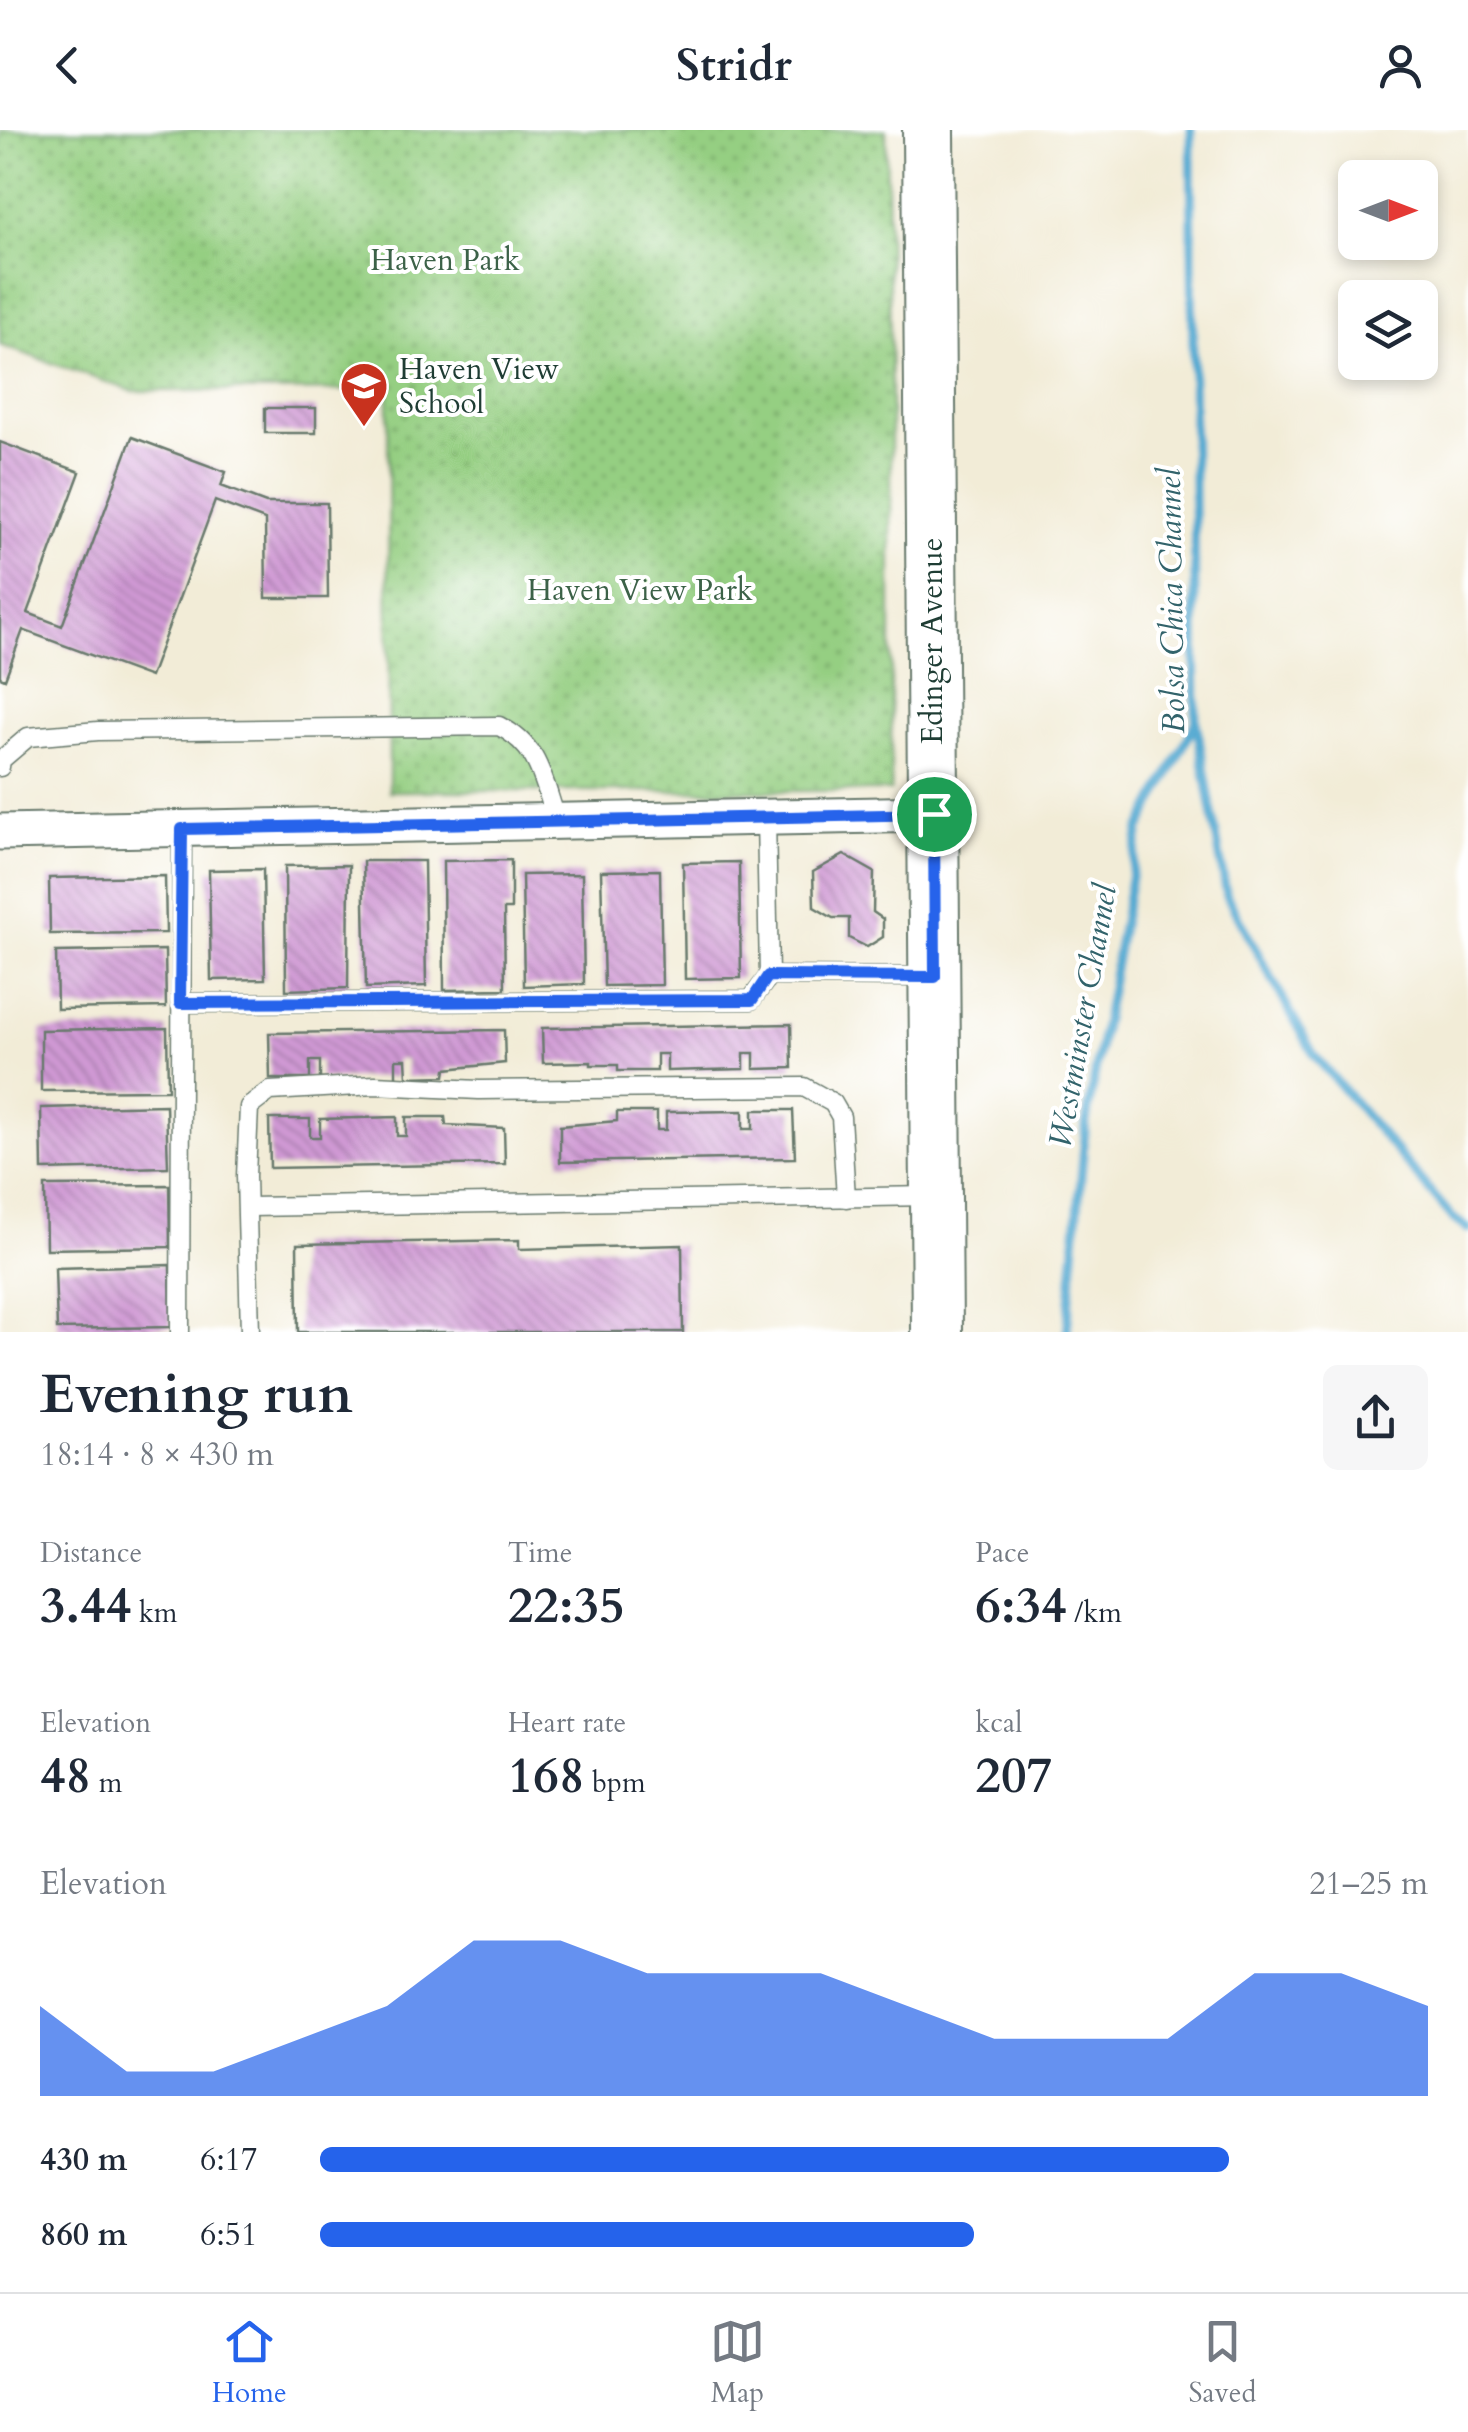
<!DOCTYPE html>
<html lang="en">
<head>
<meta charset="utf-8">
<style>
  :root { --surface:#fff; --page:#f6f6f7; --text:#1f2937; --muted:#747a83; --line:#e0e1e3; --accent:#2563eb }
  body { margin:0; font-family:Cardo,serif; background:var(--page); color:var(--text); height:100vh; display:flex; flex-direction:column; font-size:38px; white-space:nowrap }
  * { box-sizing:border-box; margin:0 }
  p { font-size:32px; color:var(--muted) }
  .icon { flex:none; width:55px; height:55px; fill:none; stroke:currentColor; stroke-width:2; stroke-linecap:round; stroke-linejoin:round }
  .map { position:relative; height:1202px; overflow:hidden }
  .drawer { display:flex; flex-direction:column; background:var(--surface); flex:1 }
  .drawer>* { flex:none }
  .needle { width:65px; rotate:90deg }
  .fabs { position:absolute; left:1338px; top:30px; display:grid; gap:20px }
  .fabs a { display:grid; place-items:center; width:100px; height:100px; border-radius:15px; background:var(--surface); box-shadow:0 5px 15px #0003; font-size:50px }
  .pin { position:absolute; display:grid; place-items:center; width:85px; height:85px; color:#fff; margin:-42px; border:5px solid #fff; border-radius:50%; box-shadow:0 2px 10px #0007 }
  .round { display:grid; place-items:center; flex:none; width:105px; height:105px; border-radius:15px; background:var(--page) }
  .head { display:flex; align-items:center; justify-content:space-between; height:170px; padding:0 40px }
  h1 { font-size:55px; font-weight:600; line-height:75px }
  .metrics { display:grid; grid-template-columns:repeat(3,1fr); gap:15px; height:170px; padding:10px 40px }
  .metrics div { display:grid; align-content:center }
  .metrics b { font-size:50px; font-weight:600 }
  .metrics small { font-size:28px; font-weight:400 }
  .metrics p { font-size:28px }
  .chart { height:280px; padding:20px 40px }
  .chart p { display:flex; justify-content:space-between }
  .chart svg { width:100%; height:180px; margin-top:10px; fill:var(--accent); opacity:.7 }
  ul { padding:0 40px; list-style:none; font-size:32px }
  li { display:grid; grid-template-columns:160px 120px 1fr; align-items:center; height:75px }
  li i { height:25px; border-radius:12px; background:var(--accent) }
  header { display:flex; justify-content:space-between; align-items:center; height:130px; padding:0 40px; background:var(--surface); font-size:45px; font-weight:600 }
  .dock { display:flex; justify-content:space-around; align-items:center; height:140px; border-top:2px solid var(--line); background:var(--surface); font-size:28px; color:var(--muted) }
  .dock a { display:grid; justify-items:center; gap:5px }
  .dock .on { color:var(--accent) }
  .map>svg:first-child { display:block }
  .grass { fill:url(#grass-dots); stroke:#5a865b; stroke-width:2.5 }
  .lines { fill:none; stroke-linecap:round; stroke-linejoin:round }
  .stream { stroke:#56aad2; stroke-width:9 }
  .building { fill:url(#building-back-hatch) }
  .service-casing { stroke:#697a6d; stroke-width:21 }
  .minor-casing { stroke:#697a6d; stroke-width:39 }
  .secondary-casing { stroke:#697a6d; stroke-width:54 }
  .service { stroke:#fff; stroke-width:18 }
  .minor { stroke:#fff; stroke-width:35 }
  .secondary { stroke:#fff; stroke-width:50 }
  .route-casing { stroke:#fff; stroke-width:20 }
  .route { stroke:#2563eb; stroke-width:12 }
  .labels { text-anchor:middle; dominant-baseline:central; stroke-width:8; stroke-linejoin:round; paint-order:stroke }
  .park-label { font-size:30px; fill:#3c6248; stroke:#fff }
  .poi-label { font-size:30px; fill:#1f3d34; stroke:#fff; text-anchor:start }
  .street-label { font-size:30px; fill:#1f3d34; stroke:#fff }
  .water-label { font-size:32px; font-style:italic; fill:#32636b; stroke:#fff }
</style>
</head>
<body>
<header><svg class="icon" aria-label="back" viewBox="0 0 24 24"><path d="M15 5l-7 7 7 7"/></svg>Stridr<svg class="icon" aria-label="person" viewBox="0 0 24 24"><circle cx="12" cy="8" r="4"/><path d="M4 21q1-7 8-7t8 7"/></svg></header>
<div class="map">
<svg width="1468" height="1202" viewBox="0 0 1468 1202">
  <defs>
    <pattern id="grass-dots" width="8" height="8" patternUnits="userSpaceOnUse" patternTransform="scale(2.5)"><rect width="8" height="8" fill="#95cf82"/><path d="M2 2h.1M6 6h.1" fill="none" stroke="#79a96b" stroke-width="1.8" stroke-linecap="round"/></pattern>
    <pattern id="building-back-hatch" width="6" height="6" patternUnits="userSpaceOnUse" patternTransform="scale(2.5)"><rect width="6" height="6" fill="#d099d4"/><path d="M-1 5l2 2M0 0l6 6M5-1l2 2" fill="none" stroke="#a87ead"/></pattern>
  </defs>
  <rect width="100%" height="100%" fill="#fff"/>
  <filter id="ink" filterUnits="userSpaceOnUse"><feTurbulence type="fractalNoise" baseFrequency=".01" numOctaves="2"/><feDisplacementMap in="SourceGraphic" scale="20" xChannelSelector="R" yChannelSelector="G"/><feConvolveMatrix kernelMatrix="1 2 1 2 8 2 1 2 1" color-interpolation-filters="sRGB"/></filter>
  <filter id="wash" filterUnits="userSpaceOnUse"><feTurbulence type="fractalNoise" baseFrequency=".0048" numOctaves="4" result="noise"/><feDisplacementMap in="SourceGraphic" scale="40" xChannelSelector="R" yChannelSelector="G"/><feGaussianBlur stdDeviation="2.25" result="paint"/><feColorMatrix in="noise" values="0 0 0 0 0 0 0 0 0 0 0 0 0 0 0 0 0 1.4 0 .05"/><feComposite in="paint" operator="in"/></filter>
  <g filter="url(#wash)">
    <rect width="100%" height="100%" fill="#f2ecd7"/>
    <polygon class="grass" points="0,0 886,0 891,257 891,661 389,661 388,260 132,261 0,215"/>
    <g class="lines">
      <g class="stream">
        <polyline points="1191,0 1196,591 1227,767 1314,925 1453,1088 1468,1099"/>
        <polyline points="1067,1202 1086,992 1140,699 1195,594"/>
      </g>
    </g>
    <g id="blocks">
      <g class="building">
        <rect x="265" y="278" width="51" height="25"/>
        <polygon points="132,307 226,342 221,356 266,373 327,373 328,468 266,468 265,390 215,371 150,547 23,500 5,549 0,547 0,312 80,342 28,483 62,496"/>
        <polygon points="844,725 874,742 873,782 883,789 883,807 867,817 849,808 849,788 833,788 814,777 813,742"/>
        <polygon points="511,730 511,779 504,779 505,859 444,860 443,731"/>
        <polygon points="363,731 424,731 426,856 366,858"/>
        <polygon points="739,732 741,848 685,849 683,733"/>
        <polygon points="349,735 348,858 286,860 285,736"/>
        <polygon points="263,739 265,849 211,850 209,740"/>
        <polygon points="660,740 662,855 604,856 601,741"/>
        <polygon points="582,744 584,854 524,856 522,745"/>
        <polygon points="165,746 166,803 50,804 49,748"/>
        <polygon points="165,820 166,877 57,879 56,822"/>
        <polygon points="791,894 792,938 754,939 754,923 744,923 744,939 667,941 667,924 657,924 657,941 618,941 618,935 591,935 591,932 543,933 542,898"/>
        <polygon points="167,898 168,960 41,961 41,900"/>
        <polygon points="504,900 505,933 446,939 445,946 407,947 406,929 396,929 396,947 320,949 320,931 310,931 310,949 270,949 269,903"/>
        <polygon points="166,975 168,1037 42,1040 41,978"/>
        <polygon points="753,980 793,980 795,1028 560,1032 560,996 617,991 617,982 657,982 657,1000 666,1000 666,982 743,981 743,999 753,999"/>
        <polygon points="397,987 397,1006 406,1006 406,987 445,987 446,995 504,998 505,1034 270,1038 269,989 310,989 310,1007 320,1007 320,989"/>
        <polygon points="169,1055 170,1117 46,1119 45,1056"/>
        <polygon points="519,1110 519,1119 682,1115 683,1202 298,1202 297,1114"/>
        <polygon points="170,1135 171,1197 57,1199 55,1138"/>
      </g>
    </g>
  </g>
  <g filter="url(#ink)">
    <use href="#blocks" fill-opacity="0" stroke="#697a6d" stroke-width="2.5"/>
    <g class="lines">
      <g class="service-casing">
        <g id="service">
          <path d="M0 637 1 630 28 607 98 601 499 596C540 616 543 651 557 691"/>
          <polyline points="766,687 769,846 929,847"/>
          <polyline points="181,873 751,870 769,846"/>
          <polyline points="249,1077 931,1066"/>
          <polyline points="180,1202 182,699"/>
          <polyline points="250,1202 246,1046 249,977 270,961 375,955 479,960 804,957 833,973 841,987 846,1068"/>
        </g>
      </g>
      <g class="minor-casing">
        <polyline id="minor" points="0,702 933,684"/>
      </g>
      <g class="secondary-casing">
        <polyline id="secondary" points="928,0 937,1202"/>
      </g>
      <use href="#service" class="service"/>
      <use href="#minor" class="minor"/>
      <use href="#secondary" class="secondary"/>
    </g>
  </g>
  <g class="lines" filter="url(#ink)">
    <g class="route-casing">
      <polygon id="route" points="934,684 935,847 768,846 752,870 180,873 182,699"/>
    </g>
    <use href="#route" class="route"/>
  </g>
  <defs>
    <g id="school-pin" transform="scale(2.5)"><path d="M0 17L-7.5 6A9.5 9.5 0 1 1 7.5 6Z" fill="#c8321e" stroke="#fff"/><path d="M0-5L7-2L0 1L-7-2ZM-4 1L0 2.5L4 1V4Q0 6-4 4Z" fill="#fff"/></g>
  </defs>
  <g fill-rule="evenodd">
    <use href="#school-pin" x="364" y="256"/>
  </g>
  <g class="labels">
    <g class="park-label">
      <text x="445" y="130">Haven Park</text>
      <text x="640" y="460">Haven View Park</text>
    </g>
    <g class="poi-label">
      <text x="399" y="239">Haven View<tspan x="399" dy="34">School</tspan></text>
    </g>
    <g class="street-label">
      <text transform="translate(932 511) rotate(-90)">Edinger Avenue</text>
    </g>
    <g class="water-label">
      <text transform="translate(1172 471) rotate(-91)">Bolsa Chica Channel</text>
      <text transform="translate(1083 886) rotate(-80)">Westminster Channel</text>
    </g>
  </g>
</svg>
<div class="fabs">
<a><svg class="needle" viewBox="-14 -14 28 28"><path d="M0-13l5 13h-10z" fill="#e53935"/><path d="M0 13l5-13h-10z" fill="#747a83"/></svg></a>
<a><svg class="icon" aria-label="layers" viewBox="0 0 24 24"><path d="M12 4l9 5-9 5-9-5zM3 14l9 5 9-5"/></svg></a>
</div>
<div class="pin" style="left:934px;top:684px;background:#1e9e55"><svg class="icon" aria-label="arrive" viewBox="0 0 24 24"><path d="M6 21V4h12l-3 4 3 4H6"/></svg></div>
</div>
<section class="drawer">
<div class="head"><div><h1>Evening run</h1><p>18:14 · 8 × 430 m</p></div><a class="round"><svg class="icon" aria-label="share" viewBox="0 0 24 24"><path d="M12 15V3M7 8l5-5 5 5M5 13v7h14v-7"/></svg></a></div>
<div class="metrics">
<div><p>Distance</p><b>3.44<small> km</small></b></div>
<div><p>Time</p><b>22:35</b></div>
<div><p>Pace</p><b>6:34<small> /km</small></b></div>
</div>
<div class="metrics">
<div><p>Elevation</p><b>48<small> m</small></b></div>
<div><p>Heart rate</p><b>168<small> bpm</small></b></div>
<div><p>kcal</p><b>207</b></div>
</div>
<div class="chart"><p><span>Elevation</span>21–25 m</p>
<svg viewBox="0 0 160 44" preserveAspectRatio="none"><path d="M0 44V22L10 38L20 38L30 30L40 22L50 6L60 6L70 14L80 14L90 14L100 22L110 30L120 30L130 30L140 14L150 14L160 22V44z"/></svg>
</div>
<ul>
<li><b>430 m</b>6:17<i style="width:82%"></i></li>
<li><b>860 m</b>6:51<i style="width:59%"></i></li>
</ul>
</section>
<nav class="dock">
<a class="on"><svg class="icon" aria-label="home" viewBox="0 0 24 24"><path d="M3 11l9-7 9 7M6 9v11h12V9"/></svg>Home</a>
<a><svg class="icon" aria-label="map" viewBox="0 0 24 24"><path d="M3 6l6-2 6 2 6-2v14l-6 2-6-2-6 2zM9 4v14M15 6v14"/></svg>Map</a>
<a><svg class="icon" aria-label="saved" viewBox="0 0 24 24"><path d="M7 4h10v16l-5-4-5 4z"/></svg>Saved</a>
</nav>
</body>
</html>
